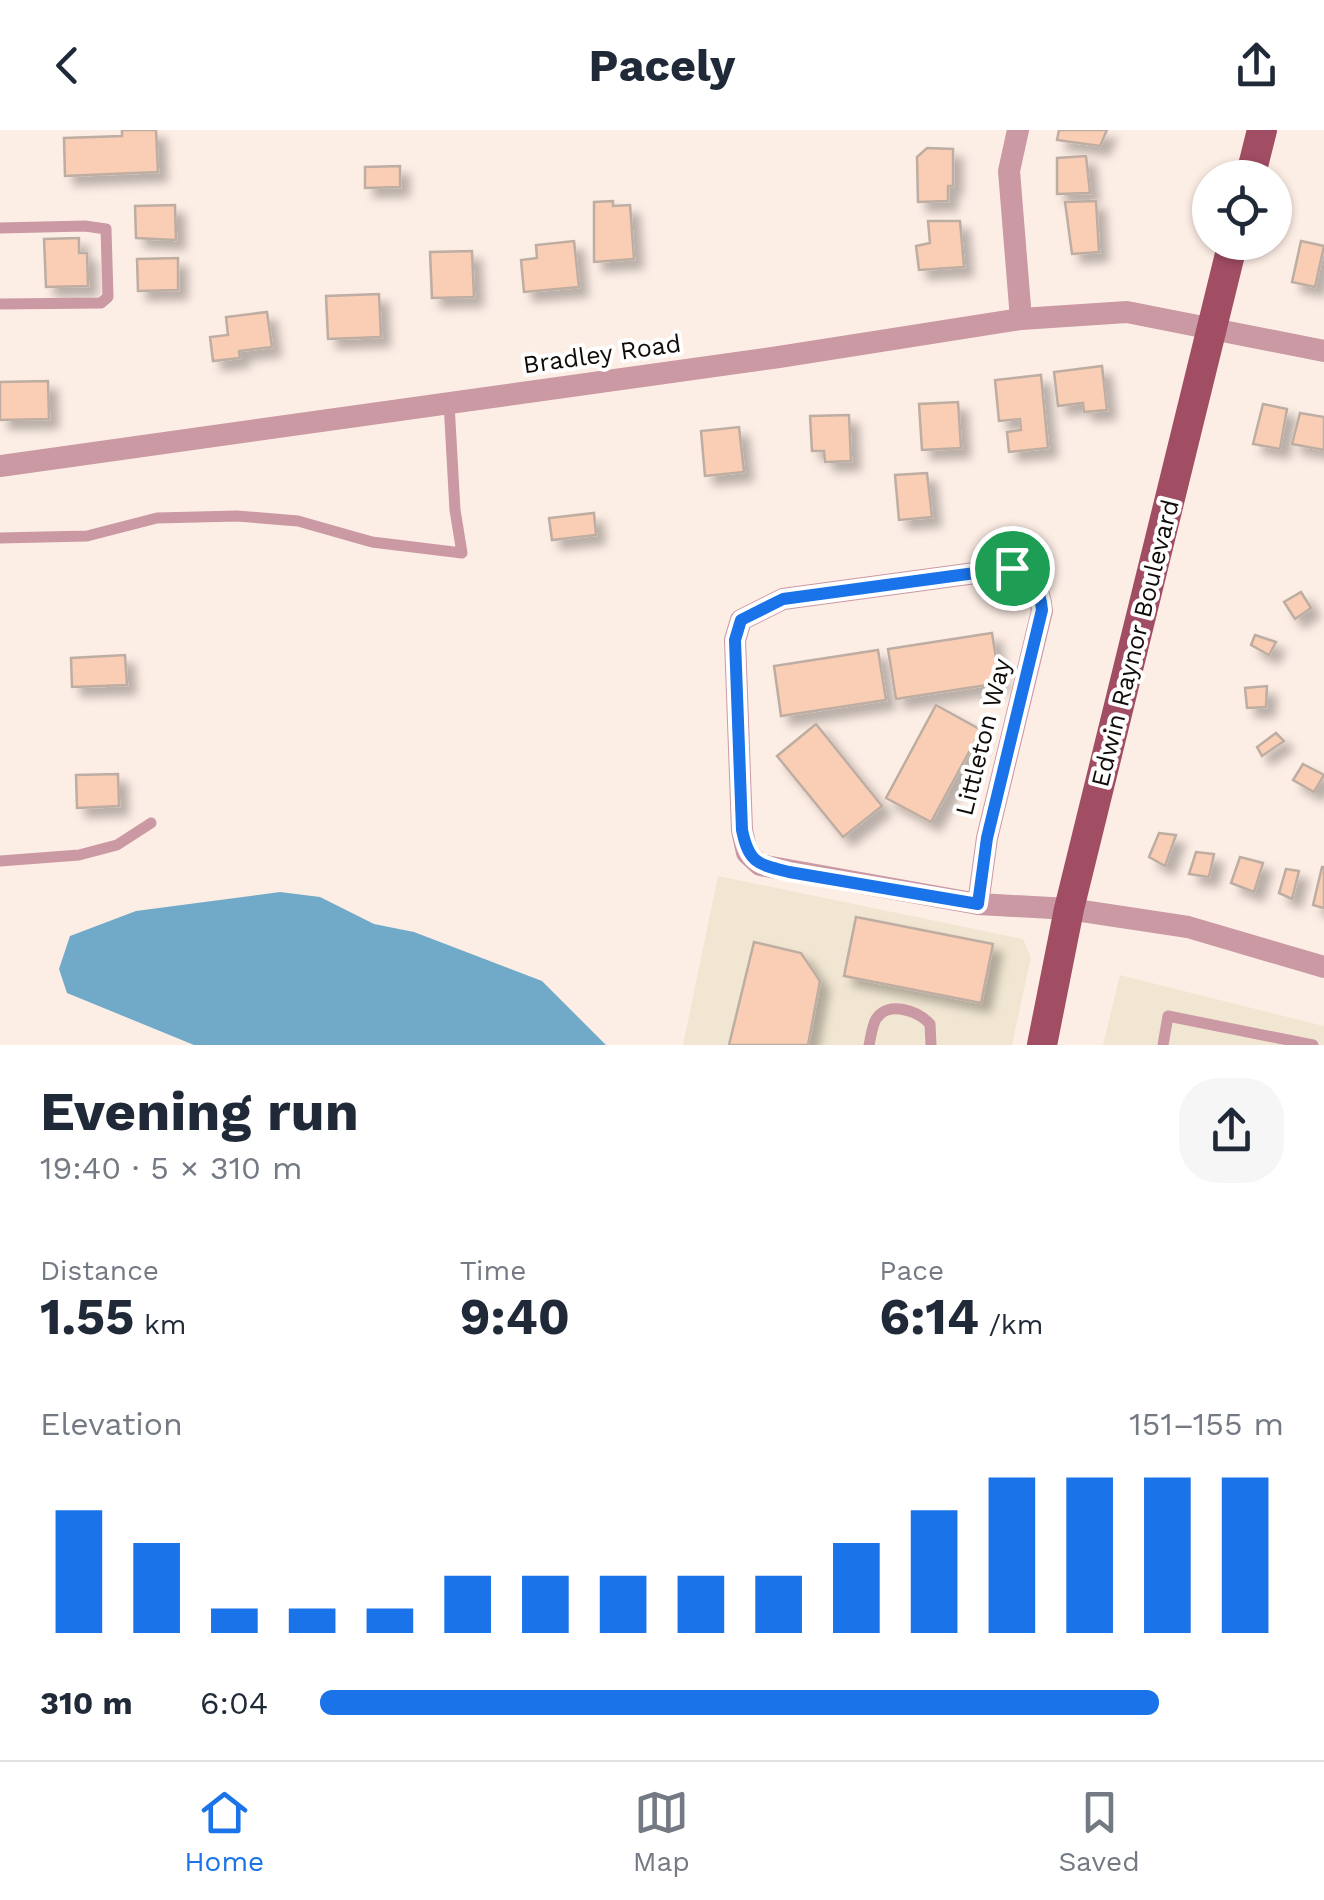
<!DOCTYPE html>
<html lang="en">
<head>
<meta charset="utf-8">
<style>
  :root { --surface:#fff; --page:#f6f6f7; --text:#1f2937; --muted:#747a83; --line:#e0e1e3; --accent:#1a73e8 }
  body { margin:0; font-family:"Work Sans",sans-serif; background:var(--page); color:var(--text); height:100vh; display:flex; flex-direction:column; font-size:38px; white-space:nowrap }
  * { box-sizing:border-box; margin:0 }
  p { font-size:32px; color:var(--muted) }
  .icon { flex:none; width:55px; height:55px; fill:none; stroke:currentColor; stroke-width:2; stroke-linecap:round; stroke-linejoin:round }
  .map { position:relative; height:915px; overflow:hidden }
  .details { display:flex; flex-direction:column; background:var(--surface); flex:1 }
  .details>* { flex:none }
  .fabs { position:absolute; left:1192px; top:30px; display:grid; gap:20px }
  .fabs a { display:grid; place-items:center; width:100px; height:100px; border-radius:50%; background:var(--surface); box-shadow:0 2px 8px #0004; font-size:50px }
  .pin { position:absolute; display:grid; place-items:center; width:85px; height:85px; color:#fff; margin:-42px; border:5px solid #fff; border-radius:50%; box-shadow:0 2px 10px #0007 }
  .round { display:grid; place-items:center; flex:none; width:105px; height:105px; border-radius:40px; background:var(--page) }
  .headline { display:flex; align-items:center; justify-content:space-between; height:170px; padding:0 40px }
  h1 { font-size:55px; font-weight:700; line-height:75px }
  .metrics { display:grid; grid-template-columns:repeat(3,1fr); gap:15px; height:170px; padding:10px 40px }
  .metrics div { display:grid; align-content:center }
  .metrics b { font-size:50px; font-weight:700 }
  .metrics small { font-size:28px; font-weight:400 }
  .metrics p { font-size:28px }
  .chart { height:280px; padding:20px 40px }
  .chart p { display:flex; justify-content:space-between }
  .chart svg { width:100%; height:180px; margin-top:10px; stroke:var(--accent); stroke-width:6 }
  ul { padding:0 40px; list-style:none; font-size:32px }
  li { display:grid; grid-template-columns:160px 120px 1fr; align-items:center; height:75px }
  li i { height:25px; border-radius:12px; background:var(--accent) }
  header { display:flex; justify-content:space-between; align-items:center; height:130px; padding:0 40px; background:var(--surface); font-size:45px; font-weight:700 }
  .tabs { display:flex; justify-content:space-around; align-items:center; height:140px; border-top:2px solid var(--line); background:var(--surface); font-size:28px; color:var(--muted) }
  .tabs a { display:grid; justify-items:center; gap:5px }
  .tabs .current { color:var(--accent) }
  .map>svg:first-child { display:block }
  .commercial { fill:#f1e6d1 }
  .water { fill:#71a9c9 }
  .building { fill:#f9ceb4; stroke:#beada2; stroke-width:2.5; filter:url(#shadow) }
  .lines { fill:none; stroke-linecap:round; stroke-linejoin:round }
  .service { stroke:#ca99a4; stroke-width:11 }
  .minor { stroke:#ca99a4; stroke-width:22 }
  .primary { stroke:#a14d64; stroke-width:30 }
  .route-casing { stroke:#fff; stroke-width:20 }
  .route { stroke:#1a73e8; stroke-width:12 }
  .labels { text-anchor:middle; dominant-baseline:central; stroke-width:8; stroke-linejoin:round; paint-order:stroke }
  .street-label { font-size:25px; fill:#120c09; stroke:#fff }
</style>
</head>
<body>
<header><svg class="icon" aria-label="back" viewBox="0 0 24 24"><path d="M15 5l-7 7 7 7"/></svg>Pacely<svg class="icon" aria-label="share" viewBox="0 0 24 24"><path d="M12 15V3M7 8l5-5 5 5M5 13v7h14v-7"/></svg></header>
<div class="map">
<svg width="1324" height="915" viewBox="0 0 1324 915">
  <defs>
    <filter id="shadow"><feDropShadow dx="9" dy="9" stdDeviation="5" flood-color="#0004"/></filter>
  </defs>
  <rect width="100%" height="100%" fill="#fdeee5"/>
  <g class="commercial">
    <polygon points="718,746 1023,809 1031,827 1012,915 683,915"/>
    <polygon points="1120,845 1324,896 1324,915 1103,915"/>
  </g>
  <polygon class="water" points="280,762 320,767 374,794 414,802 542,851 606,915 194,915 67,863 59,839 70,806 136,781"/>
  <g class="building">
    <polygon points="122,0 156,0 158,42 65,46 64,8 122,6"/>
    <polygon points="1059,0 1107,0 1100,16 1057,10"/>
    <polygon points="927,18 953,19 953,56 948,56 948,71 918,72 917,27"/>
    <polygon points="1086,26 1090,63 1057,64 1057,28"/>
    <polygon points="400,36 400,57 365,58 365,37"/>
    <polygon points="613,71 613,76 630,75 634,129 594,132 594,72"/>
    <polygon points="1096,71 1099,122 1072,124 1065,72"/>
    <polygon points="175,75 176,110 136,108 135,76"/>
    <polygon points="928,91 960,91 964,137 919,140 916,116 930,113"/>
    <polygon points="79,108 79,123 87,123 88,156 46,157 44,109"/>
    <polygon points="574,111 579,157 524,162 521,130 537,128 536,115"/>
    <polygon points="1301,111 1324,116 1315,157 1292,152"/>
    <polygon points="472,121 474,167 432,168 430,122"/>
    <polygon points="178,128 178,160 138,161 137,129"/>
    <polygon points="379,164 381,207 328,209 326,166"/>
    <polygon points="267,182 272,217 239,221 240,228 213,231 210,207 228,205 226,187"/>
    <polygon points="1102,236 1107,280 1084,282 1083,273 1058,276 1054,242"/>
    <polygon points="1041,245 1048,318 1009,322 1007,302 1021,300 1020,289 999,291 995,250"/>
    <polygon points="48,251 49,289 0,290 0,252"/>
    <polygon points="958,272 961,318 922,320 919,274"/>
    <polygon points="1263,274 1287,279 1280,319 1253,314"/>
    <polygon points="1300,283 1324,287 1324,320 1292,314"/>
    <polygon points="849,285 851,331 825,332 824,321 812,321 810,286"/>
    <polygon points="739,297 744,342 705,346 701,301"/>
    <polygon points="927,343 932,387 899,390 895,345"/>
    <polygon points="594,383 596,405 552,410 549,388"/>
    <polygon points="1301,462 1311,478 1295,489 1284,472"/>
    <polygon points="992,503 1000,553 896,569 888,519"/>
    <polygon points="1255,505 1276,512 1269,525 1251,515"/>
    <polygon points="878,520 886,570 781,586 774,536"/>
    <polygon points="125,525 127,555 72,557 71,528"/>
    <polygon points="1267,556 1266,577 1247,578 1245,558"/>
    <polygon points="936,575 981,600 931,692 886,668"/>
    <polygon points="816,594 882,676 843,707 777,626"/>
    <polygon points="1276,603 1284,611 1262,626 1257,617"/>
    <polygon points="1303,634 1324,645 1314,662 1293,650"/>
    <polygon points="118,644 119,676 77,678 76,645"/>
    <polygon points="1159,703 1176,705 1165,736 1149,727"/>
    <polygon points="1196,722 1214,724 1209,747 1189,744"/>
    <polygon points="1240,727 1263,733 1254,762 1231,753"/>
    <polygon points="1322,737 1324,737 1324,778 1313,775"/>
    <polygon points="1286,739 1299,741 1292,769 1279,763"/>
    <polygon points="856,787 993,814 981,873 844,846"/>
    <polygon points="754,812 801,823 820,851 808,915 729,915"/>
  </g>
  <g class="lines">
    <g class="service">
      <polyline points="0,98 85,96 106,99 108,167 101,173 0,174"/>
      <polyline points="0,408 87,406 157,388 237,386 298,391 372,412 462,423 455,380 449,273"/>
      <polyline points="0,731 79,725 117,715 151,693"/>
      <path d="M869 915C871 907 872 896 876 889 888 870 918 881 930 894L931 915"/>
      <polyline points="1163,915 1168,886 1313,915"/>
    </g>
    <g class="minor">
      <polyline points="1018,0 1009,41 1021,189"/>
      <polyline points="0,336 779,227 1021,189 1127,182 1324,221"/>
      <path d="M978 774 987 708 1042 481C1040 457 1032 450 1012 438L783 469 741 490 735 510 742 700 747 723 760 735 978 774 1069 779 1188 797 1324 837"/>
    </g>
    <g class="primary">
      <polyline points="1250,48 1262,0"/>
      <polyline points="1042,915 1069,779 1233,112"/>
    </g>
  </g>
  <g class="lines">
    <g class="route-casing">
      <path id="route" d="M1012 438C1032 449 1040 457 1042 480L987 708 978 774 789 742C757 734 749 733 742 700L735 510 741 490 783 469Z"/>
    </g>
    <use href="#route" class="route"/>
  </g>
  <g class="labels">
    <g class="street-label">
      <text transform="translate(602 224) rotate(-8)">Bradley Road</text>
      <text transform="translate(1135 513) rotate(-76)">Edwin Raynor Boulevard</text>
      <text transform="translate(983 607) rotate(-76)">Littleton Way</text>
    </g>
  </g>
</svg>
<div class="fabs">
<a><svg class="icon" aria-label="locate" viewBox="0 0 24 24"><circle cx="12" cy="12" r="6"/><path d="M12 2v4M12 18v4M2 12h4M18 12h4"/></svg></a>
</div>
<div class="pin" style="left:1012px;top:438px;background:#1e9e55"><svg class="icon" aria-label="arrive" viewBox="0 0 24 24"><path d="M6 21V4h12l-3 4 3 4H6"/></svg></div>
</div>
<section class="details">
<div class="headline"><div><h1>Evening run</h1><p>19:40 · 5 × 310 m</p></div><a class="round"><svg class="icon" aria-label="share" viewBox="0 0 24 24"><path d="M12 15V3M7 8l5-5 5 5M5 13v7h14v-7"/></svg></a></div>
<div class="metrics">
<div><p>Distance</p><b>1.55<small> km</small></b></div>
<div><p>Time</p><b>9:40</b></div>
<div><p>Pace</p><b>6:14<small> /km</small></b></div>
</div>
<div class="chart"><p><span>Elevation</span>151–155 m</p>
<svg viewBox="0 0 160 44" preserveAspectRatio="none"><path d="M5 44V14M15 44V22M25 44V38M35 44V38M45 44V38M55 44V30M65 44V30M75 44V30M85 44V30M95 44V30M105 44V22M115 44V14M125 44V6M135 44V6M145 44V6M155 44V6"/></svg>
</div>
<ul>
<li><b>310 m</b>6:04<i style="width:87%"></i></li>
</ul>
</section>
<nav class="tabs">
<a class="current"><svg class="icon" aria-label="home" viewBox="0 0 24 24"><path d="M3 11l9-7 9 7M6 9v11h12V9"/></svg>Home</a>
<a><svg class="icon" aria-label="map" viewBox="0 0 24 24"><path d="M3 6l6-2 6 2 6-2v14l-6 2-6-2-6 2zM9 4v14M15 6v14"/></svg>Map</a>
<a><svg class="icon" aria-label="saved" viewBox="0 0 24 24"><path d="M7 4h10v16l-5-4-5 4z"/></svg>Saved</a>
</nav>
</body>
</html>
